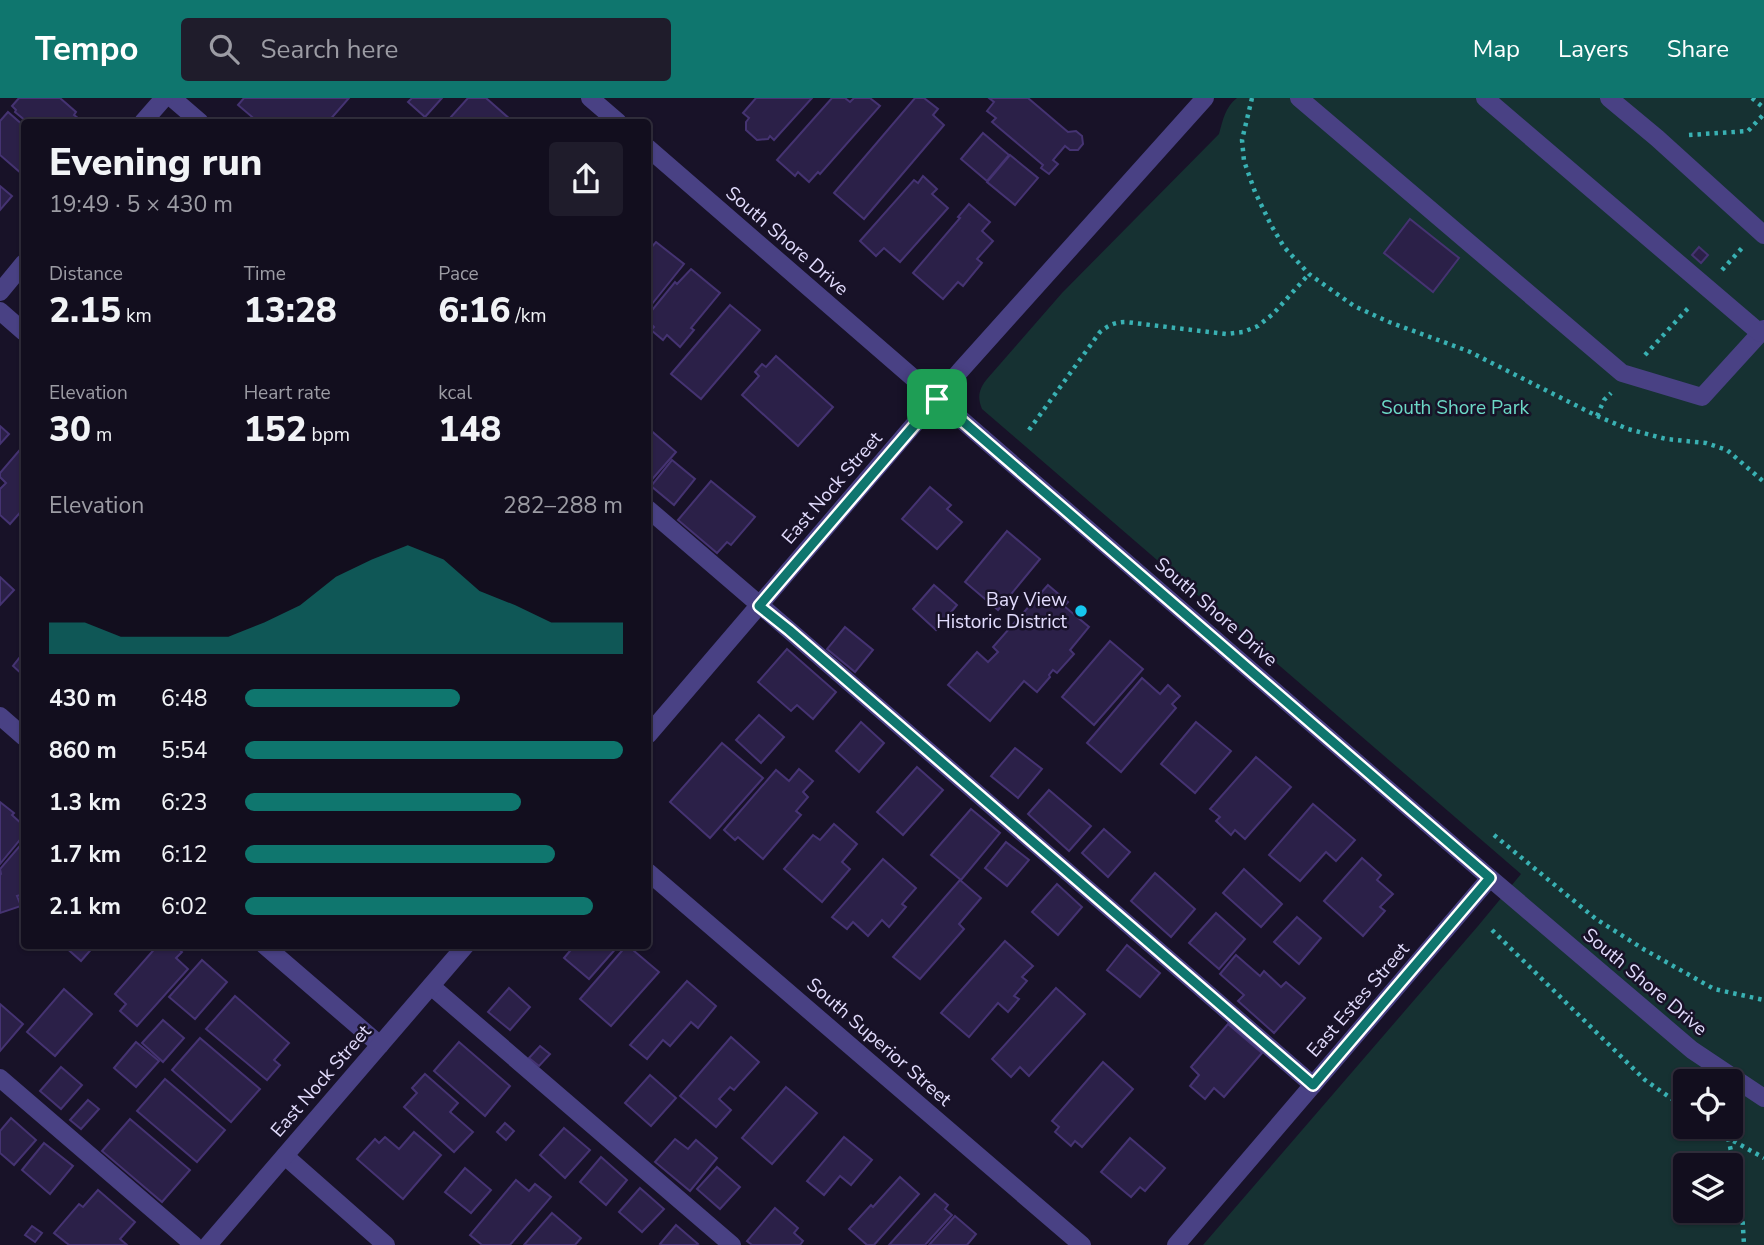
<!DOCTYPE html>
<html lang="en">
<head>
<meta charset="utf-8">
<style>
  :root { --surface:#120e1e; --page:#1f1c2b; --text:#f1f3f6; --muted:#9c9ca4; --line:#312e3c; --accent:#0f766e }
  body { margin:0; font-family:"Nunito Sans",sans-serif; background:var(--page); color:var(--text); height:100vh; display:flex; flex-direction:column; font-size:26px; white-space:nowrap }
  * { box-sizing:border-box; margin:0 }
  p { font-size:23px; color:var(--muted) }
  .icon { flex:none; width:38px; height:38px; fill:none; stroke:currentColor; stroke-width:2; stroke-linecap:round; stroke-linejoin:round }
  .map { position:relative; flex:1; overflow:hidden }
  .drawer { position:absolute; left:21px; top:21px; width:630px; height:830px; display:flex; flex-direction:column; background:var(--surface); border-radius:7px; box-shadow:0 2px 5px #0004,0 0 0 2px var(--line) }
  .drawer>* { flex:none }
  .tools { position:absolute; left:1673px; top:971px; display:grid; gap:14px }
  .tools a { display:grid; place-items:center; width:70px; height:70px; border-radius:7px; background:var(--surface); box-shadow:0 2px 5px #0004,0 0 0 2px var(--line); font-size:35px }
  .pin { position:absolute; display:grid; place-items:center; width:60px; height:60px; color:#fff; margin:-30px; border-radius:14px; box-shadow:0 4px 10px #0006 }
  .round { display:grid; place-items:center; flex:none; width:74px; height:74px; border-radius:7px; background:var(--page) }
  .headline { display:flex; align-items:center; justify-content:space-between; height:119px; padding:0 28px }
  h1 { font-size:38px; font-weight:800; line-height:52px }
  .stats { display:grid; grid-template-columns:repeat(3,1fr); gap:10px; height:119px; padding:7px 28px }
  .stats div { display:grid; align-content:center }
  .stats b { font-size:35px; font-weight:800 }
  .stats small { font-size:19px; font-weight:400 }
  .stats p { font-size:19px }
  .chart { height:196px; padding:14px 28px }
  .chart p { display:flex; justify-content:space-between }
  .chart svg { width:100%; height:126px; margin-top:7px; fill:var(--accent); opacity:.7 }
  ul { padding:0 28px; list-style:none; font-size:23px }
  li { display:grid; grid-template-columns:112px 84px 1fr; align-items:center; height:52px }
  li i { height:18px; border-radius:9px; background:var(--accent) }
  header { display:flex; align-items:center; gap:42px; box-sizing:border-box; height:98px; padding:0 35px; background:var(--accent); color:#fff }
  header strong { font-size:33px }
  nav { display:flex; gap:38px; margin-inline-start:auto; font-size:24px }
  .search { width:490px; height:63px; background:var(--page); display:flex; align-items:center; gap:18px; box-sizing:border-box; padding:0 24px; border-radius:7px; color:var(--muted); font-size:26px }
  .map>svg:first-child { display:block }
  .green { fill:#163132; fill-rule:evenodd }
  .building { fill:#2b2048; stroke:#453372; stroke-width:2 }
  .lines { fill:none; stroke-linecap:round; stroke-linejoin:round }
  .path { stroke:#39b1b3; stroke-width:4.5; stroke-dasharray:3.5 5; stroke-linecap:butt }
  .minor { stroke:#494184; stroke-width:18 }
  .route-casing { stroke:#fff; stroke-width:14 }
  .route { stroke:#0f766e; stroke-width:9 }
  .poi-dot { fill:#16c7ef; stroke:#181228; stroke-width:2.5 }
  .labels { text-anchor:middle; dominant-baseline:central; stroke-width:5; stroke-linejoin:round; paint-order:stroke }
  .street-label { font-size:19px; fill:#e2dcfd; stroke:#181228 }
  .park-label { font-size:19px; fill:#6cd9c6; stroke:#181228 }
  .poi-label { font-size:19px; fill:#e2dcfd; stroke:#181228; text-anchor:end }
</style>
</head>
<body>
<header>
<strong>Tempo</strong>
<div class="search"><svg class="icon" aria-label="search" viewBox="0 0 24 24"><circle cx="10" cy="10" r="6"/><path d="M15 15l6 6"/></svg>Search here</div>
<nav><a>Map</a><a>Layers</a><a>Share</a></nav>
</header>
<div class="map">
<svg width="1764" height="1147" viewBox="0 0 1764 1147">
  <rect width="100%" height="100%" fill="#181228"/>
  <path class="green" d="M1237 0H1764V1147H1203L1478 828 1521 776 982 311C977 299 979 291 987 281L1062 195 1219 36C1223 22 1225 9 1237 0ZM1685 984H1731V1029H1685ZM1685 1068H1731V1113H1685Z"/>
  <g class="building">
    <polygon points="19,0 60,0 76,14 74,17 78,20 74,24 27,24 15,14 16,12 12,8"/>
    <polygon points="244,0 349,0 328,24 275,24 273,22 271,24 258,24 238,7"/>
    <polygon points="412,0 442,0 425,19 408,4"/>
    <polygon points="468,0 486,0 511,22 509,24 453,24 449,21"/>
    <polygon points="756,0 812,0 774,42 770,38 768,41 757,42 746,32 746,24 749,20 743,15"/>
    <polygon points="832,0 845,0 850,4 854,0 870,0 880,8 820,76 818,74 809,84 798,74 795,78 777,62"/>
    <polygon points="915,0 924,0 938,11 933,17 944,27 864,121 834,95"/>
    <polygon points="989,0 1028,0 1068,34 1076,33 1082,38 1083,46 1078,52 1070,52 1065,48 1053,62 1058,66 1049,76 1041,70 1043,67 992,24 996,20 987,13 994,4"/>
    <polygon points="8,14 24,28 24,75 22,76 0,57 0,23"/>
    <polygon points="983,35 1009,57 987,83 961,61"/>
    <polygon points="1010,57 1038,80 1015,107 987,84"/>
    <polygon points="923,78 937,91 932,96 948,110 900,164 884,150 876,158 860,143 914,82 918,85"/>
    <polygon points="0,88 12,98 0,112"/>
    <polygon points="969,106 990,124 982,133 993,143 977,161 982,165 963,188 958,184 943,201 913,175 960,120 958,119"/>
    <polygon points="1410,121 1459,160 1433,194 1384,155"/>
    <polygon points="656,144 684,166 648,211 648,151 649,152"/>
    <polygon points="1699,149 1708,157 1701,165 1692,157"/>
    <polygon points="691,171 720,195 691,230 694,232 680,249 667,237 663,242 651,232 654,229 648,223 648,217 675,184 677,186"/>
    <polygon points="730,207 760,232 701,301 671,276"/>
    <polygon points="776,258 833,309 798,348 742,297 759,278 755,274 762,266 766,269"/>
    <polygon points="0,328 9,336 0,346"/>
    <polygon points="648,330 676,354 648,386"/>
    <polygon points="24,347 24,410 10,426 0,417 0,391 6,385 0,379 0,375"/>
    <polygon points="672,362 695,381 674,407 651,388"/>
    <polygon points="711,383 755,419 731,447 727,444 717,455 678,422"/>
    <polygon points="930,389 951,407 947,411 962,424 937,451 902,421"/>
    <polygon points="1007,433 1040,461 998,512 965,484"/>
    <polygon points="0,479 14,492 0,507"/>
    <polygon points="934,487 957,507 936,532 913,511"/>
    <polygon points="1048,487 1068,504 1064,508 1089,529 1070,552 1074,556 1057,575 1053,572 1049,577 1050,579 1037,594 1024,583 990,623 948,587 977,554 988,564 998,554 993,549"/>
    <polygon points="845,529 873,552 855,574 827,551"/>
    <polygon points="1110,543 1143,571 1094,627 1062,599"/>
    <polygon points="787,551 836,594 813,621 797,607 791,613 758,584"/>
    <polygon points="24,554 24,578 13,568"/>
    <polygon points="1142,580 1160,596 1168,587 1180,598 1172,606 1176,610 1121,674 1087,645"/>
    <polygon points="759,617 784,639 761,665 736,642"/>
    <polygon points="861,624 884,645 859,674 836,653"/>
    <polygon points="1196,624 1231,653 1195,695 1161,666"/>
    <polygon points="722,645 763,680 710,740 670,704"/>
    <polygon points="1015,650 1042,671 1018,700 991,678"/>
    <polygon points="1256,659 1291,689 1245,741 1235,732 1231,737 1216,723 1220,719 1210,711"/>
    <polygon points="917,669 943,692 903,737 877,714"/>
    <polygon points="799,671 813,683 803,694 808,699 796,713 801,717 763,761 738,739 735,742 724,732 776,672 789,683"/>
    <polygon points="1049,692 1091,728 1069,753 1028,716"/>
    <polygon points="0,704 14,715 12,717 24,728 24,737 0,766"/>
    <polygon points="1313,706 1355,742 1336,763 1326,754 1300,783 1269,757"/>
    <polygon points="971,711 1000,735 961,782 931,757"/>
    <polygon points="834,726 857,746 842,764 850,771 822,804 784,771 813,737 820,742"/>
    <polygon points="1104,731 1130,754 1108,779 1082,755"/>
    <polygon points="24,743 24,796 17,798 21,808 0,815 0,777 1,776 0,771"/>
    <polygon points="1006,744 1029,762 1007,788 985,770"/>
    <polygon points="1362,760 1381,777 1377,782 1393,796 1380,809 1385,813 1363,838 1324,803"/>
    <polygon points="883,761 916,790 902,806 906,809 889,829 882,822 868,838 853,824 847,831 832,819"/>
    <polygon points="1244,771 1282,806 1261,829 1223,795"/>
    <polygon points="1155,775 1195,811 1171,839 1131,803"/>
    <polygon points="960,782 981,800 959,826 964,831 920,881 893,859"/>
    <polygon points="1057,786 1082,809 1058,837 1032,814"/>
    <polygon points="1216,815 1245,841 1219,871 1189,845"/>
    <polygon points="1297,819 1321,840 1299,866 1274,844"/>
    <polygon points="1005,843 1033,868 1022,879 1027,883 1014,898 1019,901 1008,914 998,905 969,939 941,915"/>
    <polygon points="63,847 95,847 81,863"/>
    <polygon points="158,847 174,847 182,854 176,860 188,871 137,928 120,913 126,906 115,896"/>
    <polygon points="575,847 619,847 589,881 564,860"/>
    <polygon points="627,847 659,874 611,928 580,901"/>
    <polygon points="1127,847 1160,875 1140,899 1107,872"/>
    <polygon points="1236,857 1260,878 1264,873 1281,889 1286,884 1305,900 1274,935 1238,903 1244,897 1220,876"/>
    <polygon points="202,862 227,884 195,921 169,899"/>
    <polygon points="687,883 716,908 698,930 691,924 670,948 663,942 647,961 630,947"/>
    <polygon points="509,890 530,909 510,932 488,914"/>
    <polygon points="1056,890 1085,916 1029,978 1020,969 1011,979 992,961"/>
    <polygon points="64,891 92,916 55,958 27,934"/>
    <polygon points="235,898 289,945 274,962 280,967 267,982 206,931"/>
    <polygon points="0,906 23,926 0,953"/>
    <polygon points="163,922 184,940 163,964 142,945"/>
    <polygon points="1228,926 1262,955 1224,999 1214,990 1205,1001 1190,988 1199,977 1191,969"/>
    <polygon points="731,939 759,964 734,992 730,989 719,1001 731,1012 716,1029 680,998"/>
    <polygon points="200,940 260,991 231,1024 172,972"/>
    <polygon points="136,944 159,963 136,989 114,970"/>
    <polygon points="459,944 510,988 485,1018 434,973"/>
    <polygon points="540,948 550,956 539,968 529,960"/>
    <polygon points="1103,964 1133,991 1082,1049 1075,1043 1071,1048 1055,1034 1059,1029 1052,1023"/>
    <polygon points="61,969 82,987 61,1011 40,993"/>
    <polygon points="425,976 458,1005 450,1014 473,1034 454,1054 404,1009 417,995 412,990"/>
    <polygon points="650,977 676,1000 651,1028 625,1005"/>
    <polygon points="165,981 225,1032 197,1064 137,1013"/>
    <polygon points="786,989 817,1015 772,1066 742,1040"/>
    <polygon points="88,1002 99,1011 81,1031 70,1022"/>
    <polygon points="11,1020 36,1042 14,1067 0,1055 0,1033"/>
    <polygon points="130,1021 190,1072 162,1104 102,1053"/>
    <polygon points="505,1025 514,1033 506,1042 497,1034"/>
    <polygon points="564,1030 590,1052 565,1080 540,1057"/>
    <polygon points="414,1034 441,1057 403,1101 357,1061 375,1041 379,1045 385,1039 399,1051"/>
    <polygon points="844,1039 872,1062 851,1087 840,1078 824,1097 807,1083"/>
    <polygon points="1130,1040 1165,1070 1145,1093 1140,1089 1131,1099 1101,1074"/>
    <polygon points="675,1041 688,1051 696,1042 717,1060 690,1093 655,1064"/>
    <polygon points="44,1045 73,1068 50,1096 22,1072"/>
    <polygon points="601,1059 627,1082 606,1107 580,1084"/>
    <polygon points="717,1069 740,1089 720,1111 697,1091"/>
    <polygon points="465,1070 491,1092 471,1115 445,1094"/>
    <polygon points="900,1079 919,1096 874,1147 867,1147 849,1131 871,1107 873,1109"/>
    <polygon points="516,1082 529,1093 535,1086 551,1099 510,1147 482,1147 470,1137"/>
    <polygon points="640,1090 664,1111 642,1134 619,1114"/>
    <polygon points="98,1092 135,1124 120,1141 127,1147 69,1147 54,1135 79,1106 83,1109"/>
    <polygon points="935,1096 948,1107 945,1111 952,1117 925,1147 889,1147"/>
    <polygon points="775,1110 798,1130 794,1135 803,1143 800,1147 752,1147 747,1143"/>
    <polygon points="552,1115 581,1140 575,1147 524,1147"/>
    <polygon points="955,1118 976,1136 967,1147 929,1147"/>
    <polygon points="676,1127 698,1146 696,1147 662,1147 660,1146"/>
    <polygon points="32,1128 42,1135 35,1144 25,1137"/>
  </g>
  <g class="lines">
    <g class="path">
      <polyline points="1252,0 1242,42 1244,63 1255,94 1271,127 1284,149 1309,176 1354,208 1389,224 1468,253 1597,318 1628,331 1666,341 1706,345 1727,352 1764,384"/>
      <polyline points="1752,0 1764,10"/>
      <polyline points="1689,37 1748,33 1764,16"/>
      <polyline points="1722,172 1742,150"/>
      <polyline points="1645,257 1691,207"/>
      <polyline points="1597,318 1604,302 1611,295"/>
      <path d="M1029 332 1100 234C1109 227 1115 224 1126 224L1226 236 1243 234 1258 228 1273 216 1309 176"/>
      <polyline points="1494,737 1596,821 1645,852 1714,891 1764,902"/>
      <polyline points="1492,832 1645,982 1685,1010"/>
      <polyline points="1712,1029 1728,1040 1764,1060"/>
      <polyline points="1728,1040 1741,1096 1744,1147"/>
    </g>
    <g class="minor">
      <polyline points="172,0 200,24"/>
      <polyline points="590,0 618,24"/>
      <polyline points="1299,0 1622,275 1702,299 1764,231"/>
      <polyline points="1485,0 1760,235"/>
      <polyline points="1609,0 1657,40 1764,137"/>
      <polyline points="143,24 164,0"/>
      <polyline points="648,50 1490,780 1692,952 1764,1000"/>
      <polyline points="0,194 24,165"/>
      <polyline points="0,213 24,234"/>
      <polyline points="648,411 789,532 1313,987"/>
      <polyline points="0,618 24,639"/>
      <polyline points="648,637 960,273 1205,0"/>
      <polyline points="648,774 1082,1147"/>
      <polyline points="264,847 380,947"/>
      <polyline points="431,888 732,1147"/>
      <polyline points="0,980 194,1147"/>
      <polyline points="285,1058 386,1147"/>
      <polyline points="208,1147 466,847"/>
      <polyline points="1176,1147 1490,780"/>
    </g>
  </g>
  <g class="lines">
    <g class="route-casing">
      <polygon id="route" points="937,301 1490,780 1313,987 789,532 759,508"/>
    </g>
    <use href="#route" class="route"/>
  </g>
  <circle class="poi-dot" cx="1081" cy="513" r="7"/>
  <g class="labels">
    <g class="street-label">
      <text transform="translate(787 143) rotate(41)">South Shore Drive</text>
      <text transform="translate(832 390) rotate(-49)">East Nock Street</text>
      <text transform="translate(1216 514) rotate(41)">South Shore Drive</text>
      <text transform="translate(1645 884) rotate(40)">South Shore Drive</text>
      <text transform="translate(1358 902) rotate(-49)">East Estes Street</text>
      <text transform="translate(879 944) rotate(41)">South Superior Street</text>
      <text transform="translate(321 983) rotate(-49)">East Nock Street</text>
    </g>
    <g class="park-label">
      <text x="1455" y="310">South Shore Park</text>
    </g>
    <g class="poi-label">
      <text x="1067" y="502">Bay View<tspan x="1067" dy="22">Historic District</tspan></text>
    </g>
  </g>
</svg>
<div class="tools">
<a><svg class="icon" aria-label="locate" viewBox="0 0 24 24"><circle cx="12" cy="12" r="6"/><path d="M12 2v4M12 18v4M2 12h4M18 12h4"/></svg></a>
<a><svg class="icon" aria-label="layers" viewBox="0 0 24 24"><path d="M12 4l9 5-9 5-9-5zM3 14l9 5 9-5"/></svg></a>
</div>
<div class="pin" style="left:937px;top:301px;background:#1e9e55"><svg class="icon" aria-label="arrive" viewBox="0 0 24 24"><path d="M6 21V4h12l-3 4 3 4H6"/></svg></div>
<section class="drawer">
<div class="headline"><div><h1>Evening run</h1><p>19:49 · 5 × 430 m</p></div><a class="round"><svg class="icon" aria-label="share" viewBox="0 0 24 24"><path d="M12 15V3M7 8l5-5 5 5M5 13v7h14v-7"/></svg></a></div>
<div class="stats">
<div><p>Distance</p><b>2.15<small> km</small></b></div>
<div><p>Time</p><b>13:28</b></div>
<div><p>Pace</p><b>6:16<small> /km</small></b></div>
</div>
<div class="stats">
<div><p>Elevation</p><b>30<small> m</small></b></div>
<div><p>Heart rate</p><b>152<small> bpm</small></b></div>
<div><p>kcal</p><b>148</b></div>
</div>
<div class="chart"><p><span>Elevation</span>282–288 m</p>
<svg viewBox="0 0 160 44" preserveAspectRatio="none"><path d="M0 44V33L10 33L20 38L30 38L40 38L50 38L60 33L70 27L80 17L90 11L100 6L110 11L120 22L130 27L140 33L150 33L160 33V44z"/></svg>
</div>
<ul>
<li><b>430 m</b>6:48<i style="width:57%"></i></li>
<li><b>860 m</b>5:54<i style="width:100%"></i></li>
<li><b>1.3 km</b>6:23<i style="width:73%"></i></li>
<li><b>1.7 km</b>6:12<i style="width:82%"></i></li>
<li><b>2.1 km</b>6:02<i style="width:92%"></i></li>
</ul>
</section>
</div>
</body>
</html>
